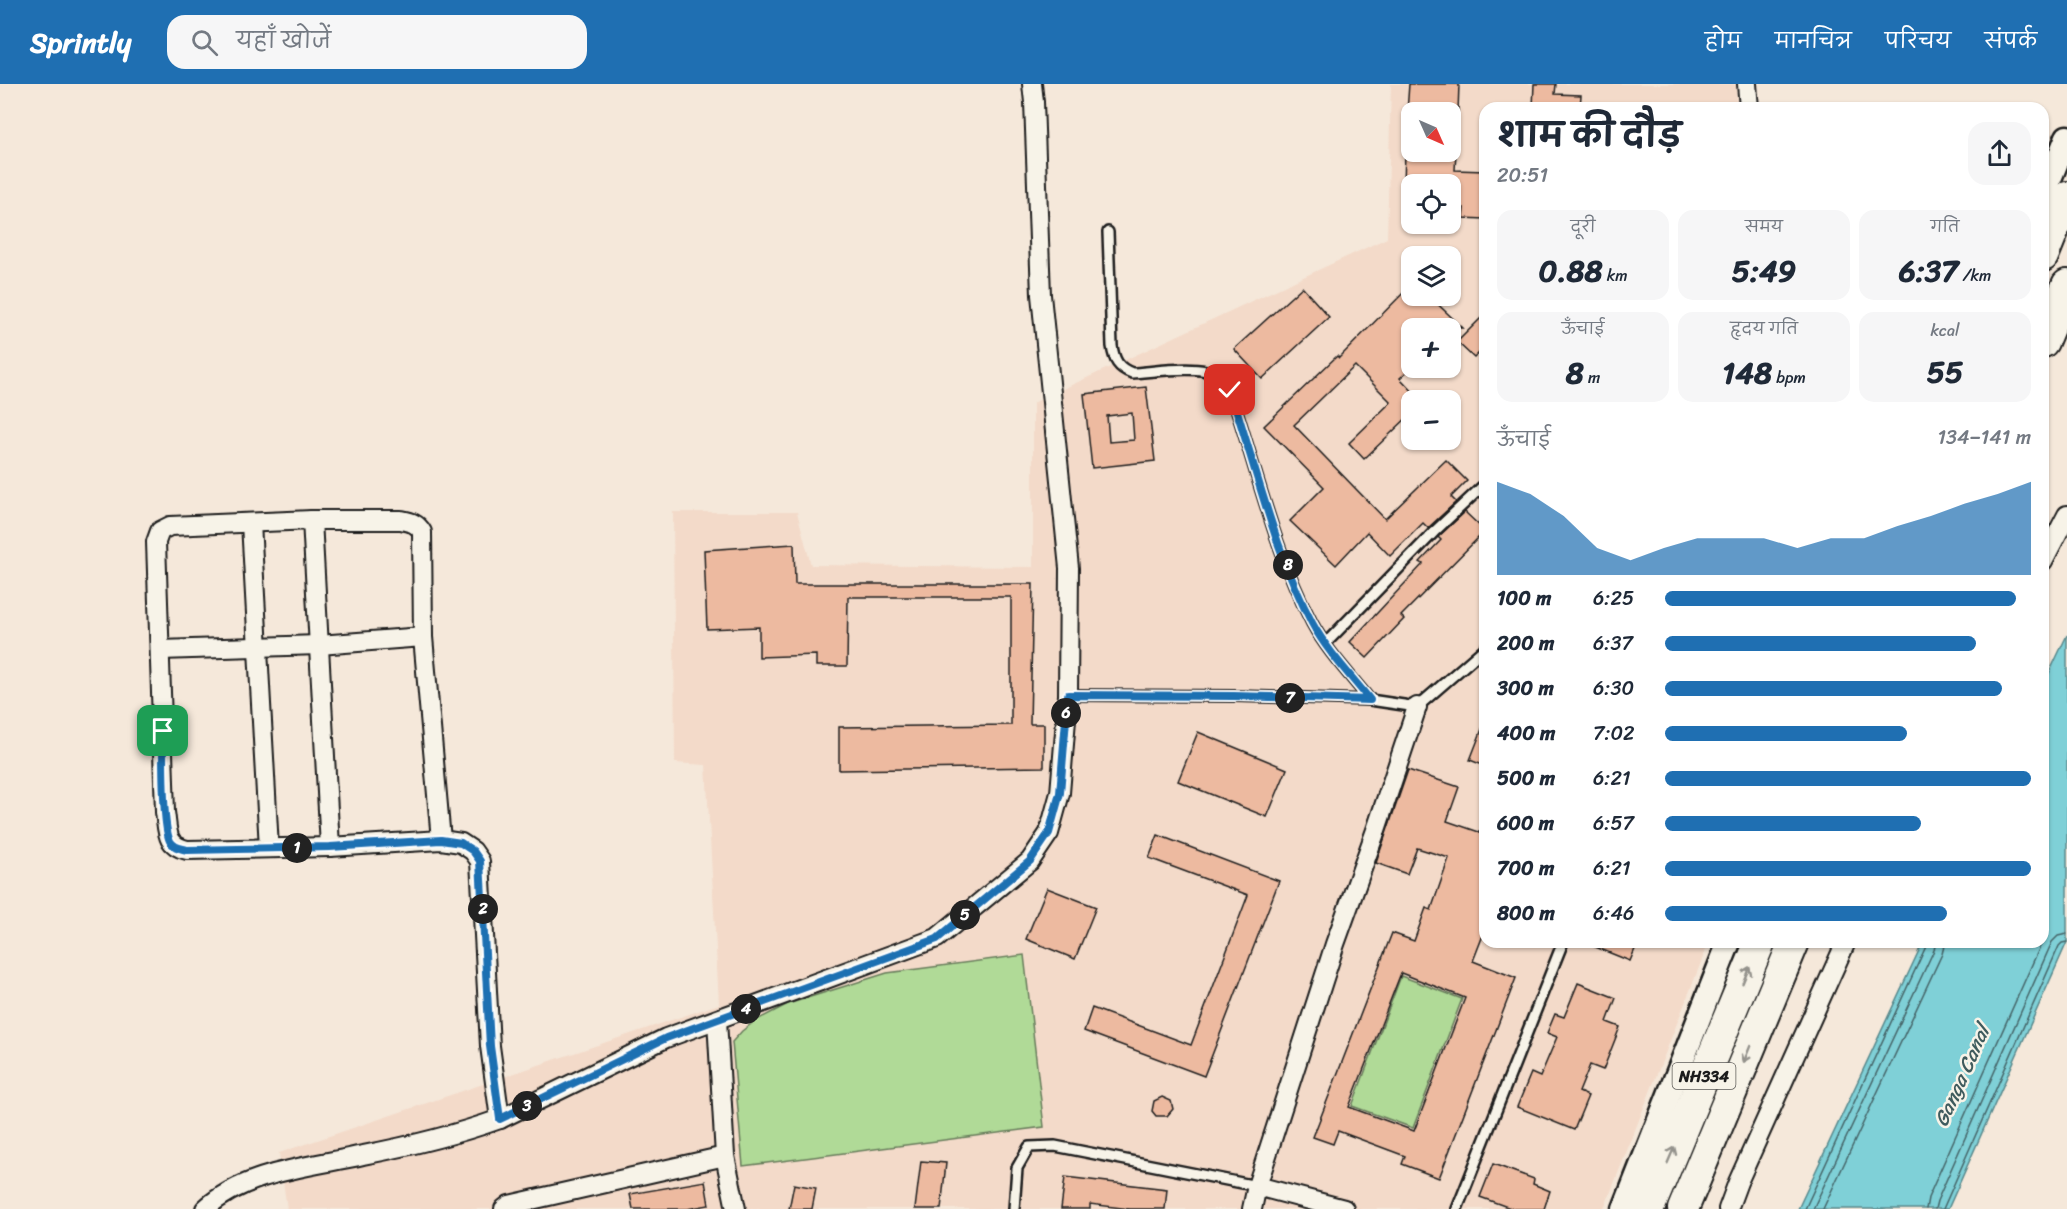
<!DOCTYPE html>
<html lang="hi">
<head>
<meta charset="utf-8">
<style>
  :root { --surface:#fff; --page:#f6f6f7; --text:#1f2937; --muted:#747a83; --accent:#1f6fb2 }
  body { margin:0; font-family:Sriracha,"Playpen Sans Deva",sans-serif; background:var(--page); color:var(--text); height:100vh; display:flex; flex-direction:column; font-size:22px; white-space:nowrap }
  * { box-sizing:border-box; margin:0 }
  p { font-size:20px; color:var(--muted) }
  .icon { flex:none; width:33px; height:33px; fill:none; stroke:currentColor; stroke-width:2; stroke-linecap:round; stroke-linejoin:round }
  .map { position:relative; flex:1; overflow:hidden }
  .side { position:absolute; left:1479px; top:18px; width:570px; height:846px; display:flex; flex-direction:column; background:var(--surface); border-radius:18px; box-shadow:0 2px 4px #0004 }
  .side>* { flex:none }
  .needle { width:39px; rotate:135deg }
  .controls { position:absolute; left:1401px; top:18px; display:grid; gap:12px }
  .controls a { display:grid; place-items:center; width:60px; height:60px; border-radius:12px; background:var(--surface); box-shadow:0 2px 4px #0004; font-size:30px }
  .pin { position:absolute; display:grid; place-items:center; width:51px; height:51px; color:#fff; margin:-26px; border-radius:12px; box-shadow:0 3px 9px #0006 }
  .km { position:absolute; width:30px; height:30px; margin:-15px; border-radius:50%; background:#222; color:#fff; font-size:16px; line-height:30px; text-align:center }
  .round { display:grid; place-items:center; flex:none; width:63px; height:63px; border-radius:18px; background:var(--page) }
  .headline { display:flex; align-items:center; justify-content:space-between; height:102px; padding:0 18px }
  h1 { font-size:33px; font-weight:700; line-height:45px }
  .stats { display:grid; grid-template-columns:repeat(3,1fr); gap:9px; height:102px; padding:6px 18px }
  .stats div { display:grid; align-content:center; border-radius:15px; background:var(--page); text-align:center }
  .stats b { font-size:30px; font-weight:700 }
  .stats small { font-size:16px; font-weight:400 }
  .stats p { font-size:16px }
  .chart { height:168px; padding:12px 18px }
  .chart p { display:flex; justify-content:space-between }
  .chart svg { width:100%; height:108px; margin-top:6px; fill:var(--accent); opacity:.7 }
  ul { padding:0 18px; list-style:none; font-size:20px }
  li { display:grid; grid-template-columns:96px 72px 1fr; align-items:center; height:45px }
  li i { height:15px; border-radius:8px; background:var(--accent) }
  header { display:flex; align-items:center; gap:36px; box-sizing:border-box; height:84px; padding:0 30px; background:var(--accent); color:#fff }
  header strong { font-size:28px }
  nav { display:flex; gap:33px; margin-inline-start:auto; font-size:21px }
  .search { width:420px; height:54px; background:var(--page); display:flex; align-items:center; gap:15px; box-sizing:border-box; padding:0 21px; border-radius:18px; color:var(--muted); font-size:22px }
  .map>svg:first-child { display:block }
  .built { fill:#f3dac9; fill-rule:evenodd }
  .green { fill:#b0da97; stroke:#667b5a; stroke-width:1.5 }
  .water { fill:#7fd0d7; stroke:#57888c; stroke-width:1.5 }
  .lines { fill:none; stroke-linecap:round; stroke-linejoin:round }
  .shore { stroke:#446467; stroke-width:1.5 }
  .building { fill:#edbaa0; stroke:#1c1c1c; stroke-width:1.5; fill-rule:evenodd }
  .service-casing { stroke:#1c1c1c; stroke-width:14 }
  .minor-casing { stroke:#1c1c1c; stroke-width:22 }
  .tertiary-casing { stroke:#1c1c1c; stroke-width:27 }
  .trunk-casing { stroke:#1c1c1c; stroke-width:34 }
  .service { stroke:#f7f3e8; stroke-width:9 }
  .minor { stroke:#f7f3e8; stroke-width:18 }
  .tertiary { stroke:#f7f3e8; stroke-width:22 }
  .trunk { stroke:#f7f3e8; stroke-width:30 }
  .oneway { stroke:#94928c }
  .route-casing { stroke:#fff; stroke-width:12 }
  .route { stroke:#1f6fb2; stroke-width:8 }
  .labels { text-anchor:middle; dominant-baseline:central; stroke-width:5; stroke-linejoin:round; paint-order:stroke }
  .shield { fill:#f7f3e8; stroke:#5e5c59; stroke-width:1.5 }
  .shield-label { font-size:16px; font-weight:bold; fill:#1c1c1c }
  .water-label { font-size:20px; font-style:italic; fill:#3f5b5d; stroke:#f7f3e8 }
</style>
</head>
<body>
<header>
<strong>Sprintly</strong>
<div class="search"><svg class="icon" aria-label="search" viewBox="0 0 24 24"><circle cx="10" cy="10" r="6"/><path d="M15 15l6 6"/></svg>यहाँ खोजें</div>
<nav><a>होम</a><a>मानचित्र</a><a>परिचय</a><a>संपर्क</a></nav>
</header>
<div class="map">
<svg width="2067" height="1125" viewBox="0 0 2067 1125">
  <rect width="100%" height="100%" fill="#f5e8da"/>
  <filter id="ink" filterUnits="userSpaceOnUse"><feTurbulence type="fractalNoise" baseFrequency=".0167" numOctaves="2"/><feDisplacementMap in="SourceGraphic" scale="12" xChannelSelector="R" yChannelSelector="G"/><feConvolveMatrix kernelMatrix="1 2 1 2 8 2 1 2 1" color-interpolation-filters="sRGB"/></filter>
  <g filter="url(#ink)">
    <path class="built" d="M1391 0H1736L1737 24H1485V858H1709L1604 1125H287L279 1069 719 920 706 681 675 679 673 428H797L811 481 1033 483V319L1387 154ZM1412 28H1450V68H1412ZM1412 100H1450V140H1412ZM1412 172H1450V212H1412ZM1412 244H1450V284H1412ZM1412 316H1450V356H1412Z"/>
    <g class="green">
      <polygon points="1024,871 1044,1043 743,1082 732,958 742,947 755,937 788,920 887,889"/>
      <polygon points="1401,892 1462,915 1413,1044 1352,1022"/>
    </g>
    <polygon class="water" points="2067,551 2067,858 1948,1125 1798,1125 1923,858 2043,858 2043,602"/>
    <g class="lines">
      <g class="shore">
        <polyline points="1805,1125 1928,858"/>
        <polyline points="1813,1125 1934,866 1936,858"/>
        <polyline points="1823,1125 1942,870 1945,858"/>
        <polyline points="1926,1125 1928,1114 2042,858"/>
        <polyline points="1935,1125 1937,1117 2052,858 2058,852 2067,850"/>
        <polyline points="1943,1125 2059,862 2062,859 2067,858"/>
      </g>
    </g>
    <g class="building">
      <polygon points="1409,0 1459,0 1458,28 1407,28"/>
      <polygon points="1534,0 1556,0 1555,10 1581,11 1580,24 1533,24"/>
      <polygon points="1405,68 1456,68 1455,86 1485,87 1485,135 1463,134 1464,124 1450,124 1450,100 1404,100"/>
      <polygon points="1412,200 1412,212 1429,212 1463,244 1412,244 1412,283 1400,294 1421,316 1412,316 1412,329 1364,375 1349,359 1391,318 1355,282 1294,341 1385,435 1446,376 1467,397 1451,413 1456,418 1428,444 1423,439 1390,472 1367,448 1336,481 1290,437 1324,403 1264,342 1337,272 1339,274"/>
      <polygon points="1302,203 1329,233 1262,295 1234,265"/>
      <polygon points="1485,230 1485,263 1474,274 1457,258"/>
      <path d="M1146 303 1155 377 1092 384 1084 310ZM1132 329 1134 356 1109 358 1107 332Z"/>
      <polygon points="1465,428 1485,447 1401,532 1404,535 1367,574 1350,558 1423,480 1420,478 1441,456 1438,453"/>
      <polygon points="794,460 795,500 1033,500 1030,640 1044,640 1044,683 839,686 839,643 1011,641 1011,513 848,513 847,582 816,582 816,571 759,573 759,543 707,545 704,466"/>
      <polygon points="1484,640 1485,641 1485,682 1470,676"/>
      <polygon points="1198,648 1287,685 1267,733 1178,697"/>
      <path d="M1408 686 1459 703 1447 737 1485 750V846L1473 877 1516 894 1439 1094 1402 1080 1405 1072 1338 1047 1333 1060 1313 1053 1392 849 1414 857 1426 824 1431 826 1449 774 1417 764 1407 790 1376 779ZM1401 889 1465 914 1414 1047 1349 1023Z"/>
      <polygon points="1158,751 1279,797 1204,992 1084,947 1092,924 1191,961 1248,811 1149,774"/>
      <polygon points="1047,804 1096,823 1075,875 1026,855"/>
      <polygon points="1583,858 1638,858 1630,877"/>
      <polygon points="1578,899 1616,914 1607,938 1620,943 1603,986 1590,981 1579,1008 1588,1012 1574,1046 1517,1023 1531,989 1540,993 1557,953 1547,949 1555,930 1564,933"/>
      <polygon points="1162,1013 1171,1017 1173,1025 1167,1032 1156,1032 1152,1027 1154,1017"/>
      <polygon points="921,1077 946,1079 941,1125 915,1125"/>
      <polygon points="1493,1080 1534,1095 1533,1100 1550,1107 1544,1125 1513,1125 1480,1113"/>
      <polygon points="1065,1093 1167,1105 1165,1125 1130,1125 1090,1120 1090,1125 1061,1125"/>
      <polygon points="705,1097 709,1121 687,1125 633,1125 630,1110"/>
      <polygon points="794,1100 816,1104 812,1125 789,1125"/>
    </g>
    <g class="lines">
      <g class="service-casing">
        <g id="service">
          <path d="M1108 148 1112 262C1114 276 1118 284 1132 289 1153 288 1200 280 1217 291 1223 295 1226 301 1230 306 1256 383 1274 466 1312 539 1327 567 1351 592 1370 616"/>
          <polyline points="1326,559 1434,448 1485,400"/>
          <polyline points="1068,611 1234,612 1370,616 1417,623 1485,564"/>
          <polyline points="1014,1125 1017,1084 1029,1063 1055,1062 1257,1102"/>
          <polyline points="1457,1125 1563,858"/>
        </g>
      </g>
      <g class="minor-casing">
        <g id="minor">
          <polyline points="1747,0 1749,24"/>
          <polyline points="312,436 330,763"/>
          <polyline points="251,439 269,764"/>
          <polyline points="2043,477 2067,431"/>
          <path d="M423 553 422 448C417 439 411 438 401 436H312L170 442 160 447 156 458 165 728C168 747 165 761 187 766L330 763 441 756 461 759 473 767 480 777 490 962 500 1035"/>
          <polyline points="160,566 319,561 423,553 441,756"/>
          <polyline points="717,936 725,1072 736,1125"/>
          <polyline points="1257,1102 1344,1125"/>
          <path d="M205 1125C246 1087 310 1083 363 1071 410 1062 455 1051 500 1035L666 954 937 854 1030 777 1049 749 1060 709 1068 611 1069 484 1041 211 1034 18 1032 0"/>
          <polyline points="504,1125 509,1121 725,1072"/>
          <polyline points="1252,1125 1257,1102 1335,860 1376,746 1417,623"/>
          <polyline points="1728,1125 1738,1098 1846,858"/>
        </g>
      </g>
      <g class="tertiary-casing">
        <g id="tertiary">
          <polyline points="2043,112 2067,53"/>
          <polyline points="1624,1125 1729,858"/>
        </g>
      </g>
      <g class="trunk-casing">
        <g id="trunk">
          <polyline points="2043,172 2067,113"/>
          <polyline points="2043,258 2067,201"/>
          <polyline points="1649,1125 1760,858"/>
          <polyline points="1683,1125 1794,858"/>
        </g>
      </g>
      <use href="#service" class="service"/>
      <use href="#minor" class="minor"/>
      <use href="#tertiary" class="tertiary"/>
      <use href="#trunk" class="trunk"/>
    </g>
    <defs><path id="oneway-shaft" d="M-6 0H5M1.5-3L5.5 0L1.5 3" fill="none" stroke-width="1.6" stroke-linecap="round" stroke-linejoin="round" transform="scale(1.5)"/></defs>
    <g class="oneway">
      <use href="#oneway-shaft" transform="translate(1746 891) rotate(-67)"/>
      <use href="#oneway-shaft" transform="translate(1747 970) rotate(112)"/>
      <use href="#oneway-shaft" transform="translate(1671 1071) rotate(-67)"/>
    </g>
  </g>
  <g class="lines" filter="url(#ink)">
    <g class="route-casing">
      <path id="route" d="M163 647C163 669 162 742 170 757 174 764 180 764 187 766L330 763 441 756 461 759 473 767 480 777 490 962 500 1035 666 954 937 855 1030 777 1049 749 1060 709 1068 611 1234 612 1370 616C1351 592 1327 567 1312 539 1274 466 1256 383 1230 306"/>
    </g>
    <use href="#route" class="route"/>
  </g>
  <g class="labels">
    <rect class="shield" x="1672.5" y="979" width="63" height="26" rx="4.5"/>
    <g class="shield-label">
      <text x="1704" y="992">NH334</text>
    </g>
    <g class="water-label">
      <text transform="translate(1962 992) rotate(-66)">Ganga Canal</text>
    </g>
  </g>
</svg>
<div class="controls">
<a><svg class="needle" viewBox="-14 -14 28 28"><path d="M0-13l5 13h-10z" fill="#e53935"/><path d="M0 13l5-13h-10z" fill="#747a83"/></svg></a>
<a><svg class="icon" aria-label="locate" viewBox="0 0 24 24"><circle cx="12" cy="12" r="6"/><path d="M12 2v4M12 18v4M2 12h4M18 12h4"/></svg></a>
<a><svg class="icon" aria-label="layers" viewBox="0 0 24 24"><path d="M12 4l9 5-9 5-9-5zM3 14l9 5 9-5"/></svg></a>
<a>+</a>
<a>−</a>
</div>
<div class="pin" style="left:163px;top:647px;background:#1e9e55"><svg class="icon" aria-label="arrive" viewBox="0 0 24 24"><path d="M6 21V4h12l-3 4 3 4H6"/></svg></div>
<div class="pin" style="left:1230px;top:306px;background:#d93025"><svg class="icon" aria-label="check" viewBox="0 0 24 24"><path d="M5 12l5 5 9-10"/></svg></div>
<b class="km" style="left:297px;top:764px">1</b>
<b class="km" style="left:483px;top:825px">2</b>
<b class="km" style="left:527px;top:1022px">3</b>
<b class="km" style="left:746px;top:925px">4</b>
<b class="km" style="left:965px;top:831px">5</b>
<b class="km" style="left:1066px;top:629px">6</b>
<b class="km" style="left:1290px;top:614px">7</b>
<b class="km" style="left:1288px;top:481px">8</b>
<section class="side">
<div class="headline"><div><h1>शाम की दौड़</h1><p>20:51</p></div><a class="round"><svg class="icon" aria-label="share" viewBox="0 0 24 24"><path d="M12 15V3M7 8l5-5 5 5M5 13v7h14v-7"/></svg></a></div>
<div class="stats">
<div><p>दूरी</p><b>0.88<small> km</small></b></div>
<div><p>समय</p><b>5:49</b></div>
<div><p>गति</p><b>6:37<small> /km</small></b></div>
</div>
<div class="stats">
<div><p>ऊँचाई</p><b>8<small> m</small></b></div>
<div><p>हृदय गति</p><b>148<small> bpm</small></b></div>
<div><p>kcal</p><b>55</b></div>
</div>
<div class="chart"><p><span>ऊँचाई</span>134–141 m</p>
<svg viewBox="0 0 160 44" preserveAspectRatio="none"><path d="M0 44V6L10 11L20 20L30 33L40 38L50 33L60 29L70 29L80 29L90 33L100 29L110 29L120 24L130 20L140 15L150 11L160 6V44z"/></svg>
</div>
<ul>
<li><b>100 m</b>6:25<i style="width:96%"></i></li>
<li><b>200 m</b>6:37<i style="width:85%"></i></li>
<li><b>300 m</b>6:30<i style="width:92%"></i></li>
<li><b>400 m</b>7:02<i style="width:66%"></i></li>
<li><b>500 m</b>6:21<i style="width:100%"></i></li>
<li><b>600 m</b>6:57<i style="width:70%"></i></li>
<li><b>700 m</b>6:21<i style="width:100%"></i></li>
<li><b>800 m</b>6:46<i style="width:77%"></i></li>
</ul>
</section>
</div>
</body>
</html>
